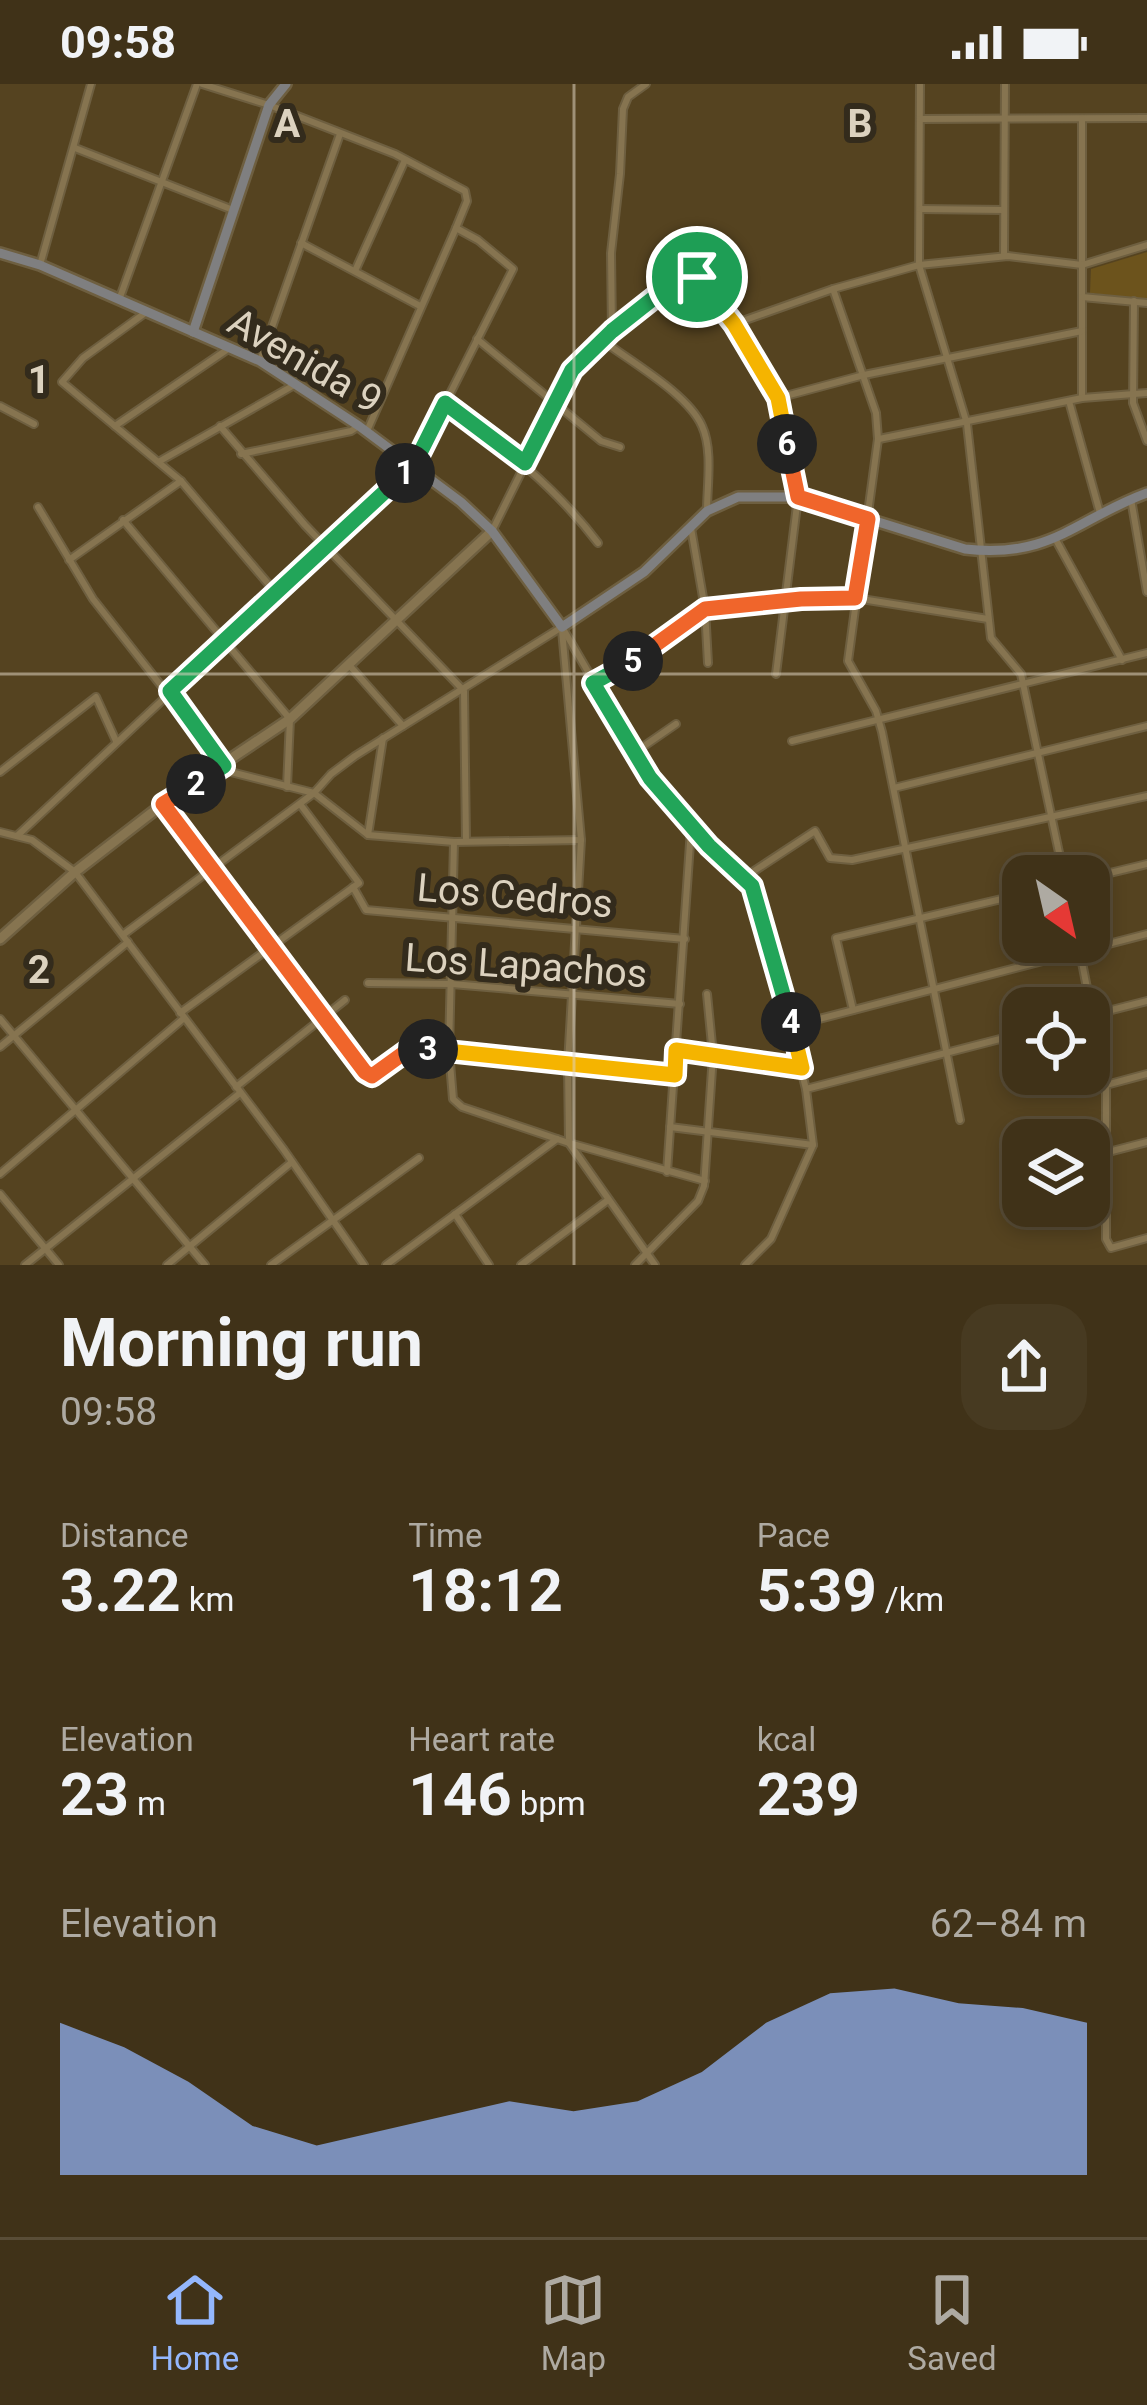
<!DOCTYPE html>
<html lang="en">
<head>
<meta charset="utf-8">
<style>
  :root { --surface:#403218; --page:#473a21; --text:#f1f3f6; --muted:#aeaaa2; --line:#594d37; --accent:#94b7fd }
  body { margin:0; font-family:Roboto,sans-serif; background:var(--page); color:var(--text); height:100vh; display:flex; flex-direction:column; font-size:45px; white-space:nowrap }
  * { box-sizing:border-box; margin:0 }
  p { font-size:39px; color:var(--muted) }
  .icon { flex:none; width:66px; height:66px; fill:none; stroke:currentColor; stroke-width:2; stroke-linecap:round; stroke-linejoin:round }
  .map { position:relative; height:1181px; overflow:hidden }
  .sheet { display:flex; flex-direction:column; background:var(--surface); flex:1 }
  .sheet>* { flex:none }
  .needle { width:78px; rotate:146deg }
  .buttons { position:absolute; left:1002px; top:771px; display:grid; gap:24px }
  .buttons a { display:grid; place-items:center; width:108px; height:108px; border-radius:24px; background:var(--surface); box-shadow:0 6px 18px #0003,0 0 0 3px var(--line); font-size:60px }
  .pin { position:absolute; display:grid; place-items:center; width:102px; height:102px; color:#fff; margin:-51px; border:6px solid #fff; border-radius:50%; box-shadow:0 3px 12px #0007 }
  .km { position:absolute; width:60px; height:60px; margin:-30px; border-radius:50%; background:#222; color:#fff; font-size:33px; line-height:60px; text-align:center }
  .round { display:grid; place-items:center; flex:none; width:126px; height:126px; border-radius:36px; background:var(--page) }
  .headline { display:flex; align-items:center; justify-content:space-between; height:204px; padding:0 60px }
  h1 { font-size:66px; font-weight:700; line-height:90px }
  .stats { display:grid; grid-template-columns:repeat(3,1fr); gap:18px; height:204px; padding:12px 60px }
  .stats div { display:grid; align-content:center }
  .stats b { font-size:60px; font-weight:700 }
  .stats small { font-size:33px; font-weight:400 }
  .stats p { font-size:33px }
  .chart { height:336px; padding:24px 60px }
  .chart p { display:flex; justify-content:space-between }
  .chart svg { width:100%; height:216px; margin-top:12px; fill:var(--accent); opacity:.7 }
  .status { display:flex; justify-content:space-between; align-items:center; height:84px; padding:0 60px; background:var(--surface); direction:ltr }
  .status svg { height:33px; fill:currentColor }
  .tab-bar { display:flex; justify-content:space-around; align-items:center; height:168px; border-top:3px solid var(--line); background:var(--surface); font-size:33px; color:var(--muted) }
  .tab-bar a { display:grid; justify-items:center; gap:6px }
  .tab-bar .on { color:var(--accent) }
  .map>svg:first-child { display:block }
  .green { fill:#6c531c }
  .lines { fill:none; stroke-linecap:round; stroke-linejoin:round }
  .minor-casing { stroke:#6e5f40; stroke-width:10 }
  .tertiary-casing { stroke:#6e5f40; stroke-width:14 }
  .secondary-casing { stroke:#6e5f40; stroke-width:14 }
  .minor { stroke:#867450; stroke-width:6 }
  .tertiary { stroke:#867450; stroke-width:9 }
  .secondary { stroke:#7f7f80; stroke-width:9 }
  .split-1-casing { stroke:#fff; stroke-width:24 }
  .split-2-casing { stroke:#fff; stroke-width:24 }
  .split-3-casing { stroke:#fff; stroke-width:24 }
  .split-4-casing { stroke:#fff; stroke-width:24 }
  .split-5-casing { stroke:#fff; stroke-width:24 }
  .split-6-casing { stroke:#fff; stroke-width:24 }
  .split-7-casing { stroke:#fff; stroke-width:24 }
  .split-1 { stroke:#22a559; stroke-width:15 }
  .split-2 { stroke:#22a559; stroke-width:15 }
  .split-3 { stroke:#f0652b; stroke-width:15 }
  .split-4 { stroke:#f5b400; stroke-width:15 }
  .split-5 { stroke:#22a559; stroke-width:15 }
  .split-6 { stroke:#f0652b; stroke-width:15 }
  .split-7 { stroke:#f5b400; stroke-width:15 }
  .grid { fill:none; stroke:#dcd2bf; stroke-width:3; stroke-opacity:0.55 }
  .labels { text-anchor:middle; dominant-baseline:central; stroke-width:12; stroke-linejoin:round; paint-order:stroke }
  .street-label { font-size:39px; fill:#dcd2bf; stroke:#332b1c }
  .grid-label { font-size:39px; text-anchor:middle; font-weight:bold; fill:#dcd2bf; stroke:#332b1c; stroke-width:12; stroke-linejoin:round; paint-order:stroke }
</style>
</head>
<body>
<div class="status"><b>09:58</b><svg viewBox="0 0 49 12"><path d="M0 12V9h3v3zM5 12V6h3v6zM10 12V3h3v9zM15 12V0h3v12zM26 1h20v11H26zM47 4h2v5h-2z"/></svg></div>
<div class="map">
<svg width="1147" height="1181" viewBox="0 0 1147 1181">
  <rect width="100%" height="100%" fill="#554320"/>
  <polygon class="green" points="1147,168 1147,215 1090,209 1091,185"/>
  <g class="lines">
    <g class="minor-casing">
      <g id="minor">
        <polyline points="202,0 269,21 395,70 465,107 467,117 456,144 367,347"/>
        <polyline points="920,0 919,181 967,340 991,554 1021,590 1064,792"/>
        <polyline points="920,35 1147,34"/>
        <polyline points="1082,35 1082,314"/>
        <polyline points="75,64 233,126"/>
        <polyline points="920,125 1004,126"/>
        <polyline points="301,159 420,222"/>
        <polyline points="1004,172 1005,0"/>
        <polyline points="40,181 91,0"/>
        <polyline points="355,187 405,76"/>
        <polyline points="833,205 876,329 878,355 848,577 876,627 882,648 960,1036"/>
        <polyline points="1082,213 1147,219"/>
        <polyline points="119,216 197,0"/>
        <polyline points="1134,217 1133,319 1147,357"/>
        <polyline points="145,229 83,274 62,298 181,397 276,509"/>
        <polyline points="734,240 833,205 919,181 1008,172 1082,181 1147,161"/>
        <polyline points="612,247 611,169 620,90 623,25 628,13 646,0"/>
        <polyline points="477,255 601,357 620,363"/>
        <path d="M602 256C631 278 688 310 702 342 713 366 707 401 707 427"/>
        <polyline points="260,277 340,50"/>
        <polyline points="778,314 864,291 1082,247"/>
        <polyline points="1069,317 1100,429"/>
        <path d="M445 319C502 362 555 402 598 459"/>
        <polyline points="0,322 34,340"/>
        <polyline points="115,342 228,265"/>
        <polyline points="220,342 305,441 464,607 466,757"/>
        <polyline points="879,355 1082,314 1147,309"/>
        <polyline points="241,370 351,347 359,342"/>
        <polyline points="160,377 296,300"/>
        <polyline points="1131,415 1147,508"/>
        <polyline points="38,423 93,515 222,679"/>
        <polyline points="123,436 290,635 287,703"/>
        <polyline points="691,444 705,525 708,579"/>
        <polyline points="493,445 572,286 612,247 679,194 692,190 734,240 778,314 798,413 776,590"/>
        <polyline points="1056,456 1122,576"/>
        <polyline points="69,476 181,397"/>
        <polyline points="562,543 650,694 709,762 753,802 759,821 806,1005 813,1061 771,1155 745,1181"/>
        <polyline points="562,546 581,756 568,980 569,1059 655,1181"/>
        <polyline points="350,582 403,642"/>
        <polyline points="593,599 633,577 705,525 801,515 855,514 988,535"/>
        <polyline points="792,657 1147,569"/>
        <polyline points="634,669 676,640"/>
        <polyline points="219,685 314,709 368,751 454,758 581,756"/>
        <polyline points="0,688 96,613 116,657"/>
        <polyline points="894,704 1147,642"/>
        <polyline points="163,720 323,935 372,992 399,970 421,965 675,991"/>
        <polyline points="0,748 32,756 75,788 284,1066 364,1181"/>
        <polyline points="368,751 383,654"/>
        <polyline points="17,752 414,381 513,185 478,156 456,144"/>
        <polyline points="454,758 449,967 453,1015 462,1023 569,1059 705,1097"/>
        <polyline points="745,793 815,747 830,774 852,776 1147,712"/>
        <polyline points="1089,794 1147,780"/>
        <polyline points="353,803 366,826 685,855"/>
        <polyline points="124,850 314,709 331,690 355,672 562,543"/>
        <polyline points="1078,858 1106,1001 1106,1155 1111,1164 1147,1154"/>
        <polyline points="368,899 452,900 680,920"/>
        <polyline points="853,926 836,854 1023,810"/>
        <polyline points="180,929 359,799 300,720"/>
        <polyline points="1092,931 1147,917"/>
        <polyline points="0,935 205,1181"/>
        <polyline points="792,942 1147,850"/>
        <polyline points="0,963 128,858"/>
        <polyline points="677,966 802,984"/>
        <polyline points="1106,1001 1147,990"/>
        <polyline points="236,1003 345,916"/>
        <polyline points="806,1005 1023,949"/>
        <polyline points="670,1043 813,1061"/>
        <polyline points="1089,1073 1147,1058"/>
        <polyline points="667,1088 691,745"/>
        <polyline points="0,1090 183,935"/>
        <polyline points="0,1110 59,1181"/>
        <polyline points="455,1130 489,1181"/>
        <polyline points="25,1181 240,1009"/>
        <polyline points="167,1181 292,1078"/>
        <polyline points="271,1181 419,1074"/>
        <polyline points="386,1181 557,1055"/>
        <polyline points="521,1181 608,1116"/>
        <polyline points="635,1181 698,1117 704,1102 713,971 707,910"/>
      </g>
    </g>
    <g class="tertiary-casing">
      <polyline id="tertiary" points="0,855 75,788 163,720 290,635 492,447"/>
    </g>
    <g class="secondary-casing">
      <g id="secondary">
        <path d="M0 169 40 181 260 277 359 342 461 418 492 447 562 543 644 488 707 427 738 413H798L965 465C1051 475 1076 435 1147 409"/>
        <polyline points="193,248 269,21 286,0"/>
      </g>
    </g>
    <use href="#minor" class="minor"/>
    <use href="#tertiary" class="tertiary"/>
    <use href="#secondary" class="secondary"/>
  </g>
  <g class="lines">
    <g class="split-1-casing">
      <polyline id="split-1" points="405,389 414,381 445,319 525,379 572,286 612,247 679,194 692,190 697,193"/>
    </g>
    <g class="split-2-casing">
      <polyline id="split-2" points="196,700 224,682 170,607 405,389"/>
    </g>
    <g class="split-3-casing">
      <polyline id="split-3" points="196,700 163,720 365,988 372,992 408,966 428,965"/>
    </g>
    <g class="split-4-casing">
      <polyline id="split-4" points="428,965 675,991 676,966 802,984 791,938"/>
    </g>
    <g class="split-5-casing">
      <polyline id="split-5" points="633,577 593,599 650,694 709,762 752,802 791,938"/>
    </g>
    <g class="split-6-casing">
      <polyline id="split-6" points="633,577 705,525 801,515 855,514 868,435 798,413 787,360"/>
    </g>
    <g class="split-7-casing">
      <polyline id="split-7" points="697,193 734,240 778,314 787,360"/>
    </g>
    <use href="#split-1" class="split-1"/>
    <use href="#split-2" class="split-2"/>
    <use href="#split-3" class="split-3"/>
    <use href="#split-4" class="split-4"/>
    <use href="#split-5" class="split-5"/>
    <use href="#split-6" class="split-6"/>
    <use href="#split-7" class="split-7"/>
  </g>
  <path class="grid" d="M574 0V1181M0 590H1147"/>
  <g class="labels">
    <g class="street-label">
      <text transform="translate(305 277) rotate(30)">Avenida 9</text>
      <text transform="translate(515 812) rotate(5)">Los Cedros</text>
      <text transform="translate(526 882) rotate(4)">Los Lapachos</text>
    </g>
  </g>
  <g class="grid-label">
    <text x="287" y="53">A</text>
    <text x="860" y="53">B</text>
    <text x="39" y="309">1</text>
    <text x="39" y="899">2</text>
  </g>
</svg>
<div class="buttons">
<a><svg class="needle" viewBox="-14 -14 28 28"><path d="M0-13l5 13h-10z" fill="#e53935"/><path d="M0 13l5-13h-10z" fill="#aeaaa2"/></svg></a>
<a><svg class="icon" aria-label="locate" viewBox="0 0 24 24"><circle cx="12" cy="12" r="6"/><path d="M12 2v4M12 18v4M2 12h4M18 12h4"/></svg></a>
<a><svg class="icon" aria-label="layers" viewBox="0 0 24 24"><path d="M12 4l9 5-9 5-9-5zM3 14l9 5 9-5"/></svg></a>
</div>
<div class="pin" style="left:697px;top:193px;background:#1e9e55"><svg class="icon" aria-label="arrive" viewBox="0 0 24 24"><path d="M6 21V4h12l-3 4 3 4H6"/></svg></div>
<b class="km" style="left:405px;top:389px">1</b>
<b class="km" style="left:196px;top:700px">2</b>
<b class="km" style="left:428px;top:965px">3</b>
<b class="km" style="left:791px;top:938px">4</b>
<b class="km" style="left:633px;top:577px">5</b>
<b class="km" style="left:787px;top:360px">6</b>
</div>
<section class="sheet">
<div class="headline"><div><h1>Morning run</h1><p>09:58</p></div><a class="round"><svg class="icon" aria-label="share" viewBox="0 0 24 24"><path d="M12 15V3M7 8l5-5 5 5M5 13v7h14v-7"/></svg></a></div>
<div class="stats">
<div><p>Distance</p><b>3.22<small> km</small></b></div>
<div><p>Time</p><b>18:12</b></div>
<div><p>Pace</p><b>5:39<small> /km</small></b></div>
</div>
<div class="stats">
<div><p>Elevation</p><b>23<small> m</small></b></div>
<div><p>Heart rate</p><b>146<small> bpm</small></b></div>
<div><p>kcal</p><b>239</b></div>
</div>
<div class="chart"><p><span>Elevation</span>62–84 m</p>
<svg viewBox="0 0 160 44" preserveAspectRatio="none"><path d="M0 44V13L10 18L20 25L30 34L40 38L50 35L60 32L70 29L80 31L90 29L100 23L110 13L120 7L130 6L140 9L150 10L160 13V44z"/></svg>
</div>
</section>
<nav class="tab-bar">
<a class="on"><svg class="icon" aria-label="home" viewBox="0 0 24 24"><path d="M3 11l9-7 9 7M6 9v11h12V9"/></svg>Home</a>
<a><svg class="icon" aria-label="map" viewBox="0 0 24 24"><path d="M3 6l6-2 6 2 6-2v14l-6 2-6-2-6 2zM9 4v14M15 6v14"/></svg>Map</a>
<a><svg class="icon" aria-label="saved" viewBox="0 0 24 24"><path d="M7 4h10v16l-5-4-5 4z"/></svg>Saved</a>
</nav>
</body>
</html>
